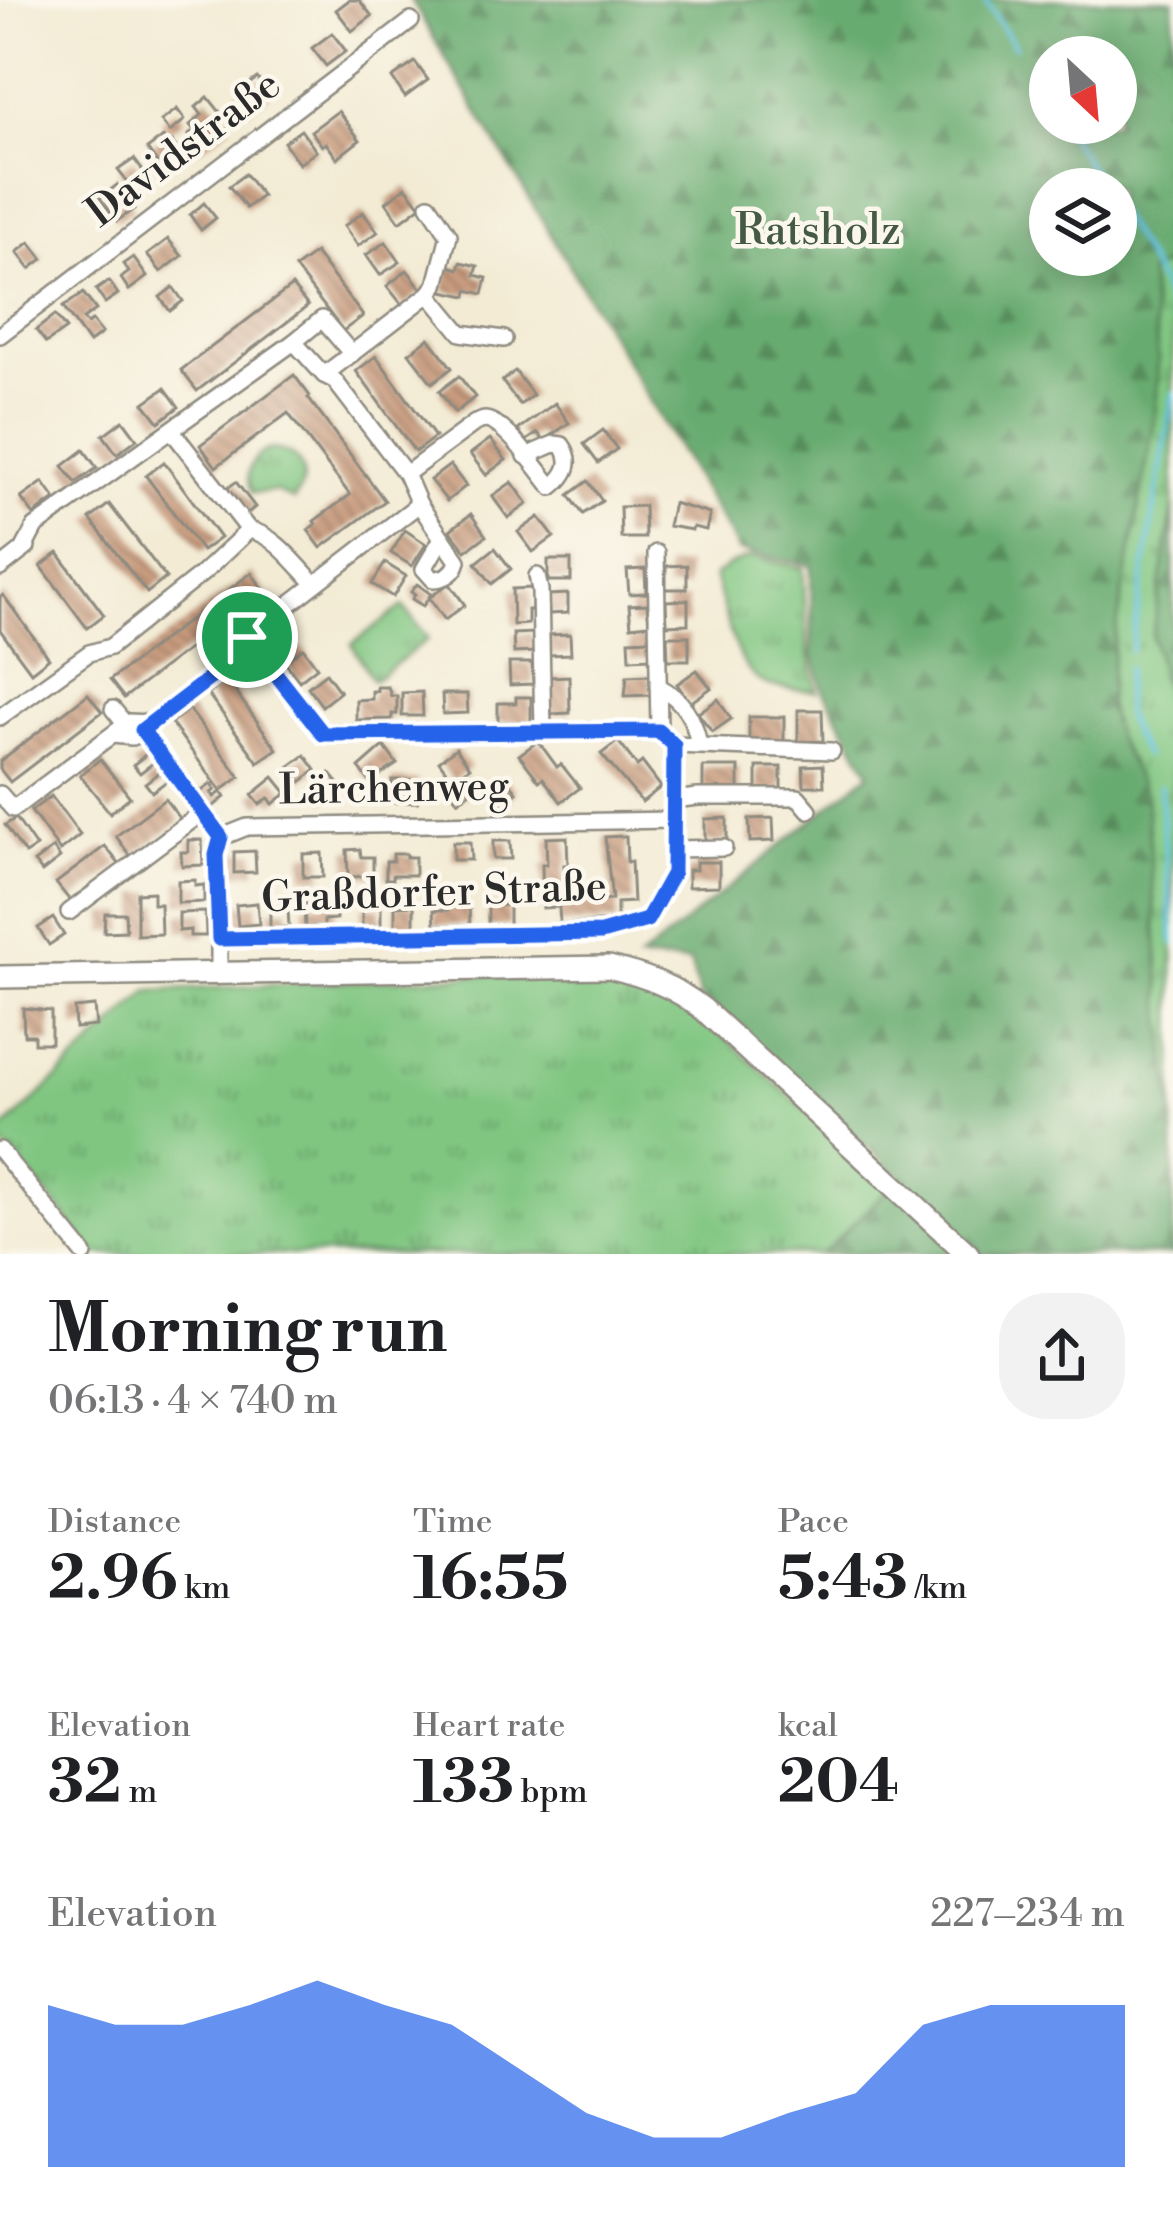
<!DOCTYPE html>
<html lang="en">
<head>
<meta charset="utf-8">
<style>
  :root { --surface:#fff; --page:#f2f2f2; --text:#202124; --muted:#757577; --accent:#2563eb }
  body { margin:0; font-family:"Libre Bodoni",serif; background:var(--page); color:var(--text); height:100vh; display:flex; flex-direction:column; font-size:45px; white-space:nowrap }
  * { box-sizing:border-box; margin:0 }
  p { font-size:39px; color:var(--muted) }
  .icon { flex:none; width:66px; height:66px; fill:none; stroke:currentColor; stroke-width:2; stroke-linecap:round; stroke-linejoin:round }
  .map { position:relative; height:1254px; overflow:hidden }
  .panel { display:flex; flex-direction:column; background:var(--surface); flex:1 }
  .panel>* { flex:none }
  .needle { width:78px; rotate:154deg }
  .controls { position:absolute; left:1029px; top:36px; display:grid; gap:24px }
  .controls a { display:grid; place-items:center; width:108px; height:108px; border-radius:50%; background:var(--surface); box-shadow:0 6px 30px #0003; font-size:60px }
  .pin { position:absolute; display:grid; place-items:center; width:102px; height:102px; color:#fff; margin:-51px; border:6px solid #fff; border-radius:50%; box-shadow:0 3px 12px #0007 }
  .round { display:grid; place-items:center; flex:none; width:126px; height:126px; border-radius:48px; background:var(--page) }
  .headline { display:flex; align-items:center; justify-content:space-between; height:204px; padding:0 48px }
  h1 { font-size:66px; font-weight:800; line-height:90px }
  .stats { display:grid; grid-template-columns:repeat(3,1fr); gap:18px; height:204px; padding:12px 48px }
  .stats div { display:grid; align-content:center }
  .stats b { font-size:60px; font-weight:800 }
  .stats small { font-size:33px; font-weight:400 }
  .stats p { font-size:33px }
  .chart { height:336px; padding:24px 48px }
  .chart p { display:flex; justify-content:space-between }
  .chart svg { width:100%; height:216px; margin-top:12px; fill:var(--accent); opacity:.7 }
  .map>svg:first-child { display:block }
  .grass { fill:url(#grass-tufts); stroke:#567856; stroke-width:3 }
  .forest { fill:url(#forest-firs); stroke:#4a6b4d; stroke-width:3; fill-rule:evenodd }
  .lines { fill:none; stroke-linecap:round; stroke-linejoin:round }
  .stream { stroke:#64c4e2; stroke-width:4.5 }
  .building { fill:url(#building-back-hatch) }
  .street-casing { stroke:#8f8b80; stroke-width:20 }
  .secondary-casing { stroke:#8f8b80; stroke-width:26 }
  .street { stroke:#fff; stroke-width:15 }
  .secondary { stroke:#fff; stroke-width:21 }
  .route-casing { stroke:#fff; stroke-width:24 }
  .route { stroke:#2563eb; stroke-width:15 }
  .labels { text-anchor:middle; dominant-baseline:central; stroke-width:9; stroke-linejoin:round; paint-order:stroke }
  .street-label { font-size:42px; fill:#2b2b2b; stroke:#fbf7ec }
  .park-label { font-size:42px; fill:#445a45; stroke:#fbf7ec }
</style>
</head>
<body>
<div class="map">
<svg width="1173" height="1254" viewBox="0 0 1173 1254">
  <defs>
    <pattern id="grass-tufts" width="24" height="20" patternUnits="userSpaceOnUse" patternTransform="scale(3)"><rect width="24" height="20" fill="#80c681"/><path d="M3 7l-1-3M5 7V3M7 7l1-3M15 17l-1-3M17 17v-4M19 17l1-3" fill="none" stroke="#69a16a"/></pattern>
    <pattern id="forest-firs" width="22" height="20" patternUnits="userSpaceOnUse" patternTransform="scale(3)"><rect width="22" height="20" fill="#68ab6f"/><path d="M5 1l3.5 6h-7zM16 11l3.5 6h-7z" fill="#568b5b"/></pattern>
    <pattern id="building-back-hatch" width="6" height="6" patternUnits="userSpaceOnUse" patternTransform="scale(3)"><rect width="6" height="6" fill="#c89b7e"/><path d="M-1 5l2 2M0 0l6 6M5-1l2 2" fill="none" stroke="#a37f67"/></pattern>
  </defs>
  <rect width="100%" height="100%" fill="#fbf7ec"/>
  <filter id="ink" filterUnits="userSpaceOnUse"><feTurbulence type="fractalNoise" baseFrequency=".00833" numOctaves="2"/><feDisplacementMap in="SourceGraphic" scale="24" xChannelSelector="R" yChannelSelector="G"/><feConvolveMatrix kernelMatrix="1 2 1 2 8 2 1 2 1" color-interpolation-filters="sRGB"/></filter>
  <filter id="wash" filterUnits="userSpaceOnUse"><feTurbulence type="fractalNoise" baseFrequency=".004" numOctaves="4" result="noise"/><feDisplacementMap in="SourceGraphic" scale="48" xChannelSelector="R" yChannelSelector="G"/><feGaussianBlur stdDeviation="2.7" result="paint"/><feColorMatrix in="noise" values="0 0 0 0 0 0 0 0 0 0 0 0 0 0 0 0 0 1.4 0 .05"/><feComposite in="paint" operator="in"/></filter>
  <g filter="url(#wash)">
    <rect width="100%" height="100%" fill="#f3ebd4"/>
    <g class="grass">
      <polygon points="1166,264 1173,275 1173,507 1152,636 1173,725 1173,1117 1130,762 1116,737 1108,705 1114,642 1156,413 1158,357 1149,273"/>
      <path d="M270 449C301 450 313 477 293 500L275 491 252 493C243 474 250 457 270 449Z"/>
      <path d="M751 557 803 568 808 650 817 691C800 689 775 690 760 681 734 666 723 605 714 576L729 565Z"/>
      <polygon points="403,606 428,639 373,681 352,644"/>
      <polygon points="589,974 640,982 694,1010 892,1187 822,1254 94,1254 64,1214 0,1142 0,1133 149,991 480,975"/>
    </g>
    <g class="forest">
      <path d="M411 0H1173V275L1166 264 1149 273 1158 357 1156 413 1114 642 1108 705 1116 737 1146 794 1166 1059 1173 1117V1254H822L901 1177 700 998 690 962 639 960 870 773 822 688 812 653 811 565 739 551ZM1050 57H1116V123H1050ZM1050 189H1116V255H1050Z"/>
      <polygon points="1173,507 1173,725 1152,636"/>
    </g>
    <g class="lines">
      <g class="stream">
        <polyline points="984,0 1015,47"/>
        <polyline points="1032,74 1050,103"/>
        <polyline points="1062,123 1103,189"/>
        <path d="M1116 210C1138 246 1163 279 1173 321"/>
        <polyline points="1131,651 1173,393"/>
        <path d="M1128 668C1121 710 1124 720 1145 756"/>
        <polyline points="1160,786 1173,944"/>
      </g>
    </g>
    <g id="blocks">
      <g class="building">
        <polygon points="349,0 359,0 372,16 352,31 336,10"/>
        <polygon points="332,33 346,51 326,66 312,48"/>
        <polygon points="415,62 428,80 405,97 392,78"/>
        <polygon points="257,78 270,95 248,111 235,94"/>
        <polygon points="208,97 231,126 200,150 189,135 194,130 190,125 202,115 196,107"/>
        <polygon points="177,109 185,120 170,132 161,121"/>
        <polygon points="338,111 360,140 337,158 326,143 322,146 311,131"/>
        <polygon points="301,130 316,151 299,164 284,142"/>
        <polygon points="163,137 169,145 172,142 180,152 160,167 147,149"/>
        <polygon points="134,159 149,179 134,191 118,170"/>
        <polygon points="245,174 262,196 246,208 229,186"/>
        <polygon points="117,185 134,209 117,221 100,198"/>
        <polygon points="406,187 421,206 400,222 386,202"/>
        <polygon points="204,203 216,218 201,230 190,215"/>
        <polygon points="363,212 378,232 358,246 344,226"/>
        <polygon points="168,239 182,256 161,272 147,255"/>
        <polygon points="30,242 43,259 30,269 17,252"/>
        <polygon points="386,242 400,262 380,275 366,255"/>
        <polygon points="315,253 363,316 343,331 295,268"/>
        <polygon points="133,257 147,277 129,290 121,278 129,272 123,264"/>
        <polygon points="461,262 478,266 475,275 487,278 483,294 468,290 467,296 443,291 449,266 459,269"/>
        <polygon points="407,270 423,290 403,306 387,286"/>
        <polygon points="109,281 118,294 105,303 96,290"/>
        <polygon points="292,286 308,306 197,391 181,370"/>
        <polygon points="173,287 183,301 170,311 160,297"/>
        <polygon points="83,293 96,310 83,319 87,324 92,321 102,333 89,343 63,307"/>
        <polygon points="55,315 66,329 46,343 36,330"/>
        <polygon points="429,338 452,368 432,383 409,353"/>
        <polygon points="376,356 435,437 415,452 356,371"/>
        <polygon points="515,371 533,395 520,405 502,381"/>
        <polygon points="294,375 310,396 308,398 385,501 321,548 308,530 316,524 314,521 350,495 288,413 216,467 200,445"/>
        <polygon points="459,376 475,397 455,413 439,391"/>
        <polygon points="165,388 179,407 159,422 144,403"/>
        <polygon points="555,403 569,423 544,441 538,433 526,441 518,430"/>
        <polygon points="123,420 137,439 117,454 103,435"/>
        <polygon points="603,430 617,449 598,463 584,444"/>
        <polygon points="490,439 506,460 486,475 470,454"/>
        <polygon points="84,450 97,468 76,483 63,466"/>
        <polygon points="164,462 220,538 202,551 146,476"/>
        <polygon points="450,465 466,486 447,501 430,480"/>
        <polygon points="588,481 602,501 583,514 569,495"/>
        <polygon points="43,482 55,499 34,515 21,498"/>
        <polygon points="236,482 255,507 247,514 227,488"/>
        <polygon points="512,482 528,504 508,518 492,496"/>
        <polygon points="673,503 710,514 706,530 693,527 692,530 668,526"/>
        <polygon points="109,504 166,578 147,593 90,519"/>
        <polygon points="644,506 645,538 621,538 620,507"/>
        <polygon points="471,514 486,536 466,551 450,530"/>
        <polygon points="539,517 554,537 533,552 518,532"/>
        <polygon points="405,530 426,544 412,566 391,553"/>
        <polygon points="495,548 511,569 492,584 476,563"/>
        <polygon points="58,553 104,615 87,628 41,566"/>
        <rect x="548" y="560" width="23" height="21"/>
        <polygon points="385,563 406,576 393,597 372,584"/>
        <polygon points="687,565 687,589 666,589 666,566"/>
        <polygon points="645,569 646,593 629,594 627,570"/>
        <polygon points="251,573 265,591 124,698 110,680"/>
        <polygon points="449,583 465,605 445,620 429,598"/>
        <polygon points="417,584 431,594 423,606 412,599 415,595 411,592"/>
        <polygon points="532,588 532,610 528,610 528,624 513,625 512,589"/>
        <polygon points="568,594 568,613 549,614 548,595"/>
        <polygon points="3,595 49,658 31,672 0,630 0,597"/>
        <polygon points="688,600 688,624 667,625 666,601"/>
        <polygon points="647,604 649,624 631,626 629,605"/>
        <polygon points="283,621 297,640 278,653 264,634"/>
        <polygon points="533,633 534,652 514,653 513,634"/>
        <polygon points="570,634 571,654 549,655 548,635"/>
        <polygon points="667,636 689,636 689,660 668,660"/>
        <polygon points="649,639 650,658 630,659 629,640"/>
        <polygon points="303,648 317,667 299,681 285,662"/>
        <polygon points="509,663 532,663 533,684 510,685"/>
        <polygon points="697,670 711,688 690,703 677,684"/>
        <polygon points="326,673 340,692 322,706 308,687"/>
        <polygon points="650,675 651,695 625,696 627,676"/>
        <polygon points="569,676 570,713 551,714 549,677"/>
        <polygon points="227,680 277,749 258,762 208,694"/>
        <polygon points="377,687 388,687 391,696 397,696 397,714 392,714 392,719 356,720 356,700 372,699 372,691 377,691"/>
        <polygon points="422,692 423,716 402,716 402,693"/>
        <polygon points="88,694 102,712 10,782 0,769 0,761"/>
        <polygon points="442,694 467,694 468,713 443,714"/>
        <polygon points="516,697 531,697 531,722 498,722 498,703 516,703"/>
        <polygon points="718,699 731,719 712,732 698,713"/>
        <polygon points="189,709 240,777 221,791 171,723"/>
        <polygon points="798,710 822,710 823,741 798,742"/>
        <rect x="749" y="717" width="35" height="24"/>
        <polygon points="538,741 557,767 561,764 580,788 561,802 543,778 539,781 519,755"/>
        <polygon points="618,741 637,766 642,762 661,787 642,802 601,754"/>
        <polygon points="384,746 397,764 370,782 359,768"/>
        <polygon points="456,748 470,767 453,780 439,761"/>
        <polygon points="150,751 157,760 140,773 133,765"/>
        <polygon points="305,755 316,770 301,782 289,767"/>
        <polygon points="100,759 130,797 110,813 80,775"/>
        <polygon points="823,765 824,786 804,786 803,766"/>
        <polygon points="703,767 739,767 739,792 703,793"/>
        <rect x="757" y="767" width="24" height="24"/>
        <polygon points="164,769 171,778 152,792 145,783"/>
        <polygon points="330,773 343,789 326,802 314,786"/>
        <polygon points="467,776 473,783 468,787 471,791 458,801 449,790"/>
        <polygon points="274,777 287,793 273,804 269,798 260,805 252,795"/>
        <polygon points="506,778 517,792 499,806 488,791"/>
        <polygon points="392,780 418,780 418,802 392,803"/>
        <polygon points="211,784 215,790 211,793 214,797 221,792 225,797 210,809 199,793"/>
        <polygon points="51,796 80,835 60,851 31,811"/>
        <polygon points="165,799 181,820 131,857 116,836"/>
        <polygon points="16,818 36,847 25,854 5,825"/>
        <polygon points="727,818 727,842 705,843 705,819"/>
        <polygon points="773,818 774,841 750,842 749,819"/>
        <polygon points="626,836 627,862 631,862 633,902 617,903 617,921 560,924 559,907 543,908 542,864 547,864 546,838 567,837 568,865 564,865 565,902 612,900 605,837"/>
        <polygon points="188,840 202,840 203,865 182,866 181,852 188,852"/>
        <polygon points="493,841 510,841 511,859 493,859"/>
        <polygon points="453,842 470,842 471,860 453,860"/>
        <polygon points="105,846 120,865 71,902 56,883"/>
        <polygon points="53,848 60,858 42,872 34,862"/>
        <polygon points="360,849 361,857 373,857 373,876 348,877 347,850"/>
        <polygon points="255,851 256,872 234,873 234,852"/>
        <polygon points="322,853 323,877 303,877 303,854"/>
        <polygon points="393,854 406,854 406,857 415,857 415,875 393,875 393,879 386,879 386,861 393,861"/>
        <polygon points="696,862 719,862 719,886 688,887 688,870 696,870"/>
        <polygon points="195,880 195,886 204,885 204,902 178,903 178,881"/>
        <polygon points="153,892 153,904 160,904 161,934 137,935 137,893"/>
        <polygon points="257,903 259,924 238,926 236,905"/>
        <polygon points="335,903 336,919 324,920 324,927 305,927 304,904"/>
        <polygon points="414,905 414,926 395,927 395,906"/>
        <polygon points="447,905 469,905 470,925 435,925 434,910 448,910"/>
        <polygon points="509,905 509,926 488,927 488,906"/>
        <polygon points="362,907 381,907 381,928 362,927"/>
        <polygon points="270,909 288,909 289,927 270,928"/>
        <polygon points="205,912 206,936 190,936 190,930 179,931 179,913"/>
        <polygon points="105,913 125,913 126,931 104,932"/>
        <polygon points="53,918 64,935 49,945 38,928"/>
        <polygon points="94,1006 96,1026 75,1028 74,1008"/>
        <polygon points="23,1008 51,1011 51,1043 34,1043 34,1035 24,1035"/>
      </g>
    </g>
  </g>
  <g filter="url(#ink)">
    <use href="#blocks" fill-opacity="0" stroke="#8f8b80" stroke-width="3"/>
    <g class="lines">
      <g class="street-casing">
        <g id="street">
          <polyline points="429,294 461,333 504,339"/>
          <polyline points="0,335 411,21"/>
          <polyline points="294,342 322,319 352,354"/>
          <polyline points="324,375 429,294 436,285 449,235 429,205"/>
          <path d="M172 431 249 530C274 534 297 566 315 584"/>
          <path d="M406 474 475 423C479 422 482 420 485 420 505 421 539 471 552 487 567 475 574 462 562 445L554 444 526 456"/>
          <path d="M419 504 442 538 424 569 433 579C445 579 455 573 458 561L442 538"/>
          <polyline points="23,550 35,527 294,342 324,375 334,380 406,474 419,504 247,637 231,661 132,737 113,735"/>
          <polyline points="656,553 659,731"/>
          <polyline points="0,568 27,547"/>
          <polyline points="537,576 540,590 543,731"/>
          <polyline points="247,637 323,733 659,731 674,745"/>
          <path d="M658 686C683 699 695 719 699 746"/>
          <polyline points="113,709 126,725"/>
          <polyline points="0,717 89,653 110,647 203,573 249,530"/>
          <polyline points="138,724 222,837"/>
          <polyline points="674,745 832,751"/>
          <polyline points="0,794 13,809 129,722 151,723"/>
          <polyline points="673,800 698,797 798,797 809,810"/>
          <polyline points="222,837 247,827 672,820"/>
          <polyline points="673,849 724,848"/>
          <polyline points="69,912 203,812"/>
          <polyline points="219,939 216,855 222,837"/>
          <polyline points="219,972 219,939 601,933 647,920 673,873 674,745"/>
          <polyline points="0,1150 84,1254"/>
        </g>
      </g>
      <g class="secondary-casing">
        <path id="secondary" d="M0 977 609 967C645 976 674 986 703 1009L968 1254"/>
      </g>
      <use href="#street" class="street"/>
      <use href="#secondary" class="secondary"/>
    </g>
  </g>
  <g class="lines" filter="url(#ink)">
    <g class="route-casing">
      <polygon id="route" points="247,637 323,734 659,731 674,745 673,873 647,920 601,933 219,939 216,855 221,837 142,730 231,662"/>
    </g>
    <use href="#route" class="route"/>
  </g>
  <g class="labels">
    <g class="street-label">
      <text transform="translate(184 149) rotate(-37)">Davidstraße</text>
      <text transform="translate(394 789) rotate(-1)">Lärchenweg</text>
      <text transform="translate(434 893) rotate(-2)">Graßdorfer Straße</text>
    </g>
    <g class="park-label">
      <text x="818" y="231">Ratsholz</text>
    </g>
  </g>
</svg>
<div class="controls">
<a><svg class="needle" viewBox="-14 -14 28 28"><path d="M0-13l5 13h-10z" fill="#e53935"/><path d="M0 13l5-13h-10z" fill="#757577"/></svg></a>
<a><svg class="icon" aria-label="layers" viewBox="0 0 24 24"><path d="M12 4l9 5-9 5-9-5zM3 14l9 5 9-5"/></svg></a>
</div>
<div class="pin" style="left:247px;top:637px;background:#1e9e55"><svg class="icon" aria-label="arrive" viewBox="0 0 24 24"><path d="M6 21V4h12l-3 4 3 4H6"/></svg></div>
</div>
<section class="panel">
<div class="headline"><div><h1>Morning run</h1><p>06:13 · 4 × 740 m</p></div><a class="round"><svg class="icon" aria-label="share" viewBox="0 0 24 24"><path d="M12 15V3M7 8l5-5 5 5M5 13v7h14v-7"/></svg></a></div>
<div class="stats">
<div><p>Distance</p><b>2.96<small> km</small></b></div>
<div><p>Time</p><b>16:55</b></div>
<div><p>Pace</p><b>5:43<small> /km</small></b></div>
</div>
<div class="stats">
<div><p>Elevation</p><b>32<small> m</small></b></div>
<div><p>Heart rate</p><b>133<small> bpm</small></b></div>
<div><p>kcal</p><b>204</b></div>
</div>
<div class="chart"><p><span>Elevation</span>227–234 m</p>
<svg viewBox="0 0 160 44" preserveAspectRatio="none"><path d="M0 44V11L10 15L20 15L30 11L40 6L50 11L60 15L70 24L80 33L90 38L100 38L110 33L120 29L130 15L140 11L150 11L160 11V44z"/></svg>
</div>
</section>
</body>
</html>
